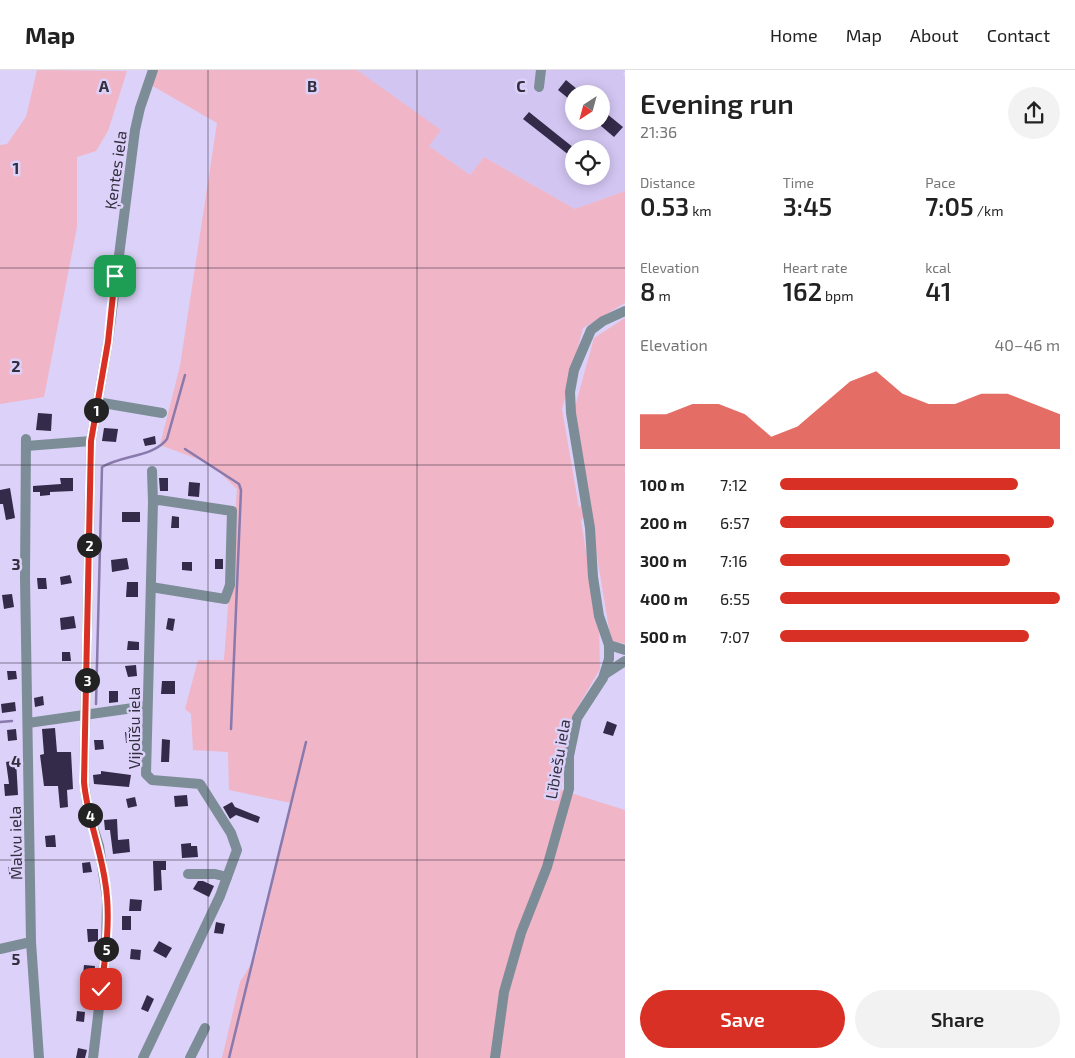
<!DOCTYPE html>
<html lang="en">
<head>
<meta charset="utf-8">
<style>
  :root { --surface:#fff; --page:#f2f2f2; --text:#222; --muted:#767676; --line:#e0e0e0; --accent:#d93025 }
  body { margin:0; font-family:"Exo 2",sans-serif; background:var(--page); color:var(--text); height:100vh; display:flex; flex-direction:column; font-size:19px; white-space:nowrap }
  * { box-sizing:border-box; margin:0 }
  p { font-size:16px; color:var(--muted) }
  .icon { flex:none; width:28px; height:28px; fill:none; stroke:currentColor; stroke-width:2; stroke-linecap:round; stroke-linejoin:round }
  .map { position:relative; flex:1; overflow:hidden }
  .side { display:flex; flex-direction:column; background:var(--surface); width:450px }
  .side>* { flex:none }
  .needle { width:32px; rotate:216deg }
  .controls { position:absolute; left:565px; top:15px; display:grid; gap:10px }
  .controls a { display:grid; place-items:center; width:45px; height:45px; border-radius:50%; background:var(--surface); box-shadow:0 2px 12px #0003; font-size:25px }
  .pin { position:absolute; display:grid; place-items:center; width:42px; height:42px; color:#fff; margin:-21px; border-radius:10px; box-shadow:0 2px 8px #0006 }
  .km { position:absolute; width:25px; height:25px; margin:-12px; border-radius:50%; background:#222; color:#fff; font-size:14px; line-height:25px; text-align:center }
  .round { display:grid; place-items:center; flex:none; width:52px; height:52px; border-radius:26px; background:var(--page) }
  .head { display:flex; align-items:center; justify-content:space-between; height:85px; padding:0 15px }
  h1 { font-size:28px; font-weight:600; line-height:38px }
  .stats { display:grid; grid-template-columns:repeat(3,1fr); gap:8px; height:85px; padding:5px 15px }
  .stats div { display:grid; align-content:center }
  .stats b { font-size:25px; font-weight:600 }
  .stats small { font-size:14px; font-weight:400 }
  .stats p { font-size:14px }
  .chart { height:140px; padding:10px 15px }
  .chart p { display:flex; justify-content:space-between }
  .chart svg { width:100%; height:90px; margin-top:5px; fill:var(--accent); opacity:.7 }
  .action { display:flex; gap:10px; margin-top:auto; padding:10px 15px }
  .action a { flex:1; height:58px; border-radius:30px; background:var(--accent); color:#fff; font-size:20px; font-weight:600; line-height:58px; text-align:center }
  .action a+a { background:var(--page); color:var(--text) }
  ul { padding:0 15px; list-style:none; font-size:16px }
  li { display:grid; grid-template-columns:80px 60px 1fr; align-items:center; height:38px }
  li i { height:12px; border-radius:6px; background:var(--accent) }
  header { display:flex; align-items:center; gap:30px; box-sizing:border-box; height:70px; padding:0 25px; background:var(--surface); border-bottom:1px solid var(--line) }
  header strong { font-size:24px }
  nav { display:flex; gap:28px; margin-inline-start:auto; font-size:18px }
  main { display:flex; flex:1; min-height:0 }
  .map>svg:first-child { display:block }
  .built { fill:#d2c5f2; fill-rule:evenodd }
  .green { fill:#f0b5c7 }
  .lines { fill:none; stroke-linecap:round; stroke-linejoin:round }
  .stream { stroke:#8979ac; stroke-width:2.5 }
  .building { fill:#342a49 }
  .minor { stroke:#7d8d98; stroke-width:10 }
  .route-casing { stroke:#fff; stroke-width:10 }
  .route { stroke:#d93025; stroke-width:6 }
  .grid { fill:none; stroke:#332f3e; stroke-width:1; stroke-opacity:0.55 }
  .labels { text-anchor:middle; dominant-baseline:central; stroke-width:5; stroke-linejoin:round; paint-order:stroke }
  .street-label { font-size:16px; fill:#332f3e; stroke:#dcd1f8 }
  .grid-label { font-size:16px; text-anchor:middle; font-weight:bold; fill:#332f3e; stroke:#dcd1f8; stroke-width:5; stroke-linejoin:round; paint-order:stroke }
</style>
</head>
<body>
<header>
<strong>Map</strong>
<nav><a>Home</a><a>Map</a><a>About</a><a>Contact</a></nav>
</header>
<main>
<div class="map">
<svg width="625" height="988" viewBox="0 0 625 988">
  <rect width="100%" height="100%" fill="#dcd1f8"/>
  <path class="built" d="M357 0H625L623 5 625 7V121L575 139 484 87 470 105 429 76 440 60ZM574 24H601V51H574ZM574 79H601V106H574Z"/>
  <g class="green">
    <polygon points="37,0 127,1 108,61 96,81 77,87 77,157 44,327 0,334 0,75 7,74 26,47"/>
    <polygon points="158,0 357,0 441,60 429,76 470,105 484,87 575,139 625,121 625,233 583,258 562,339 579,438 587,426 573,344 594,268 625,248 625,574 611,571 589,438 581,451 599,559 600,599 573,645 561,720 625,740 625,988 222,988 240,912 256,886 291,733 229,720 228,682 193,680 191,644 185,639 198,590 224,590 237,419 211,394 160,375 180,296 217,53 151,15"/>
  </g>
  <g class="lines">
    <g class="stream">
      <polyline points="185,379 239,414 241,420 231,659"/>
      <path d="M96 634 102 397C121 385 154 387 167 369L185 305"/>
      <polyline points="0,652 12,651"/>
      <polyline points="229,988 306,672"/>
    </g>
  </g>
  <g class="building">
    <polygon points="566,10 583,24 574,24 574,33 558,20"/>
    <polygon points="601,39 623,57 614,67 601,56"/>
    <polygon points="529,42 574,78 574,89 523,49"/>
    <polygon points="38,343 52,344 51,361 36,360"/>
    <polygon points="104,358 118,359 116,372 102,371"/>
    <polygon points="155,366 156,374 145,376 143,369"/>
    <polygon points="60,408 73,408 73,421 50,422 50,425 40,426 40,422 33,422 33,416 61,414"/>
    <polygon points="159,408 168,408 168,421 160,421"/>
    <polygon points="189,412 200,413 199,427 188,426"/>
    <polygon points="10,418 15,448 6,450 3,434 0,434 0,420"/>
    <rect x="122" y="442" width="18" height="10"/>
    <polygon points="172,446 179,447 179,458 171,458"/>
    <polygon points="127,488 129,499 112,502 111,490"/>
    <rect x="215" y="489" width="8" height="10"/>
    <polygon points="182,492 192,492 192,501 182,500"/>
    <polygon points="70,505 72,513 61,515 60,507"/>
    <polygon points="37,508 46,508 47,519 38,519"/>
    <polygon points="127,512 138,512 138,527 126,527"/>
    <polygon points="12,524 14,537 4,539 2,525"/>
    <polygon points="74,546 76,558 61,560 60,548"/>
    <polygon points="168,548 175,549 173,561 166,559"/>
    <polygon points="128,571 139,572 139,580 127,580"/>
    <polygon points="62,582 70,582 71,591 62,591"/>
    <polygon points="136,595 137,606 128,607 125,596"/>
    <polygon points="7,601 16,601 17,609 8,610"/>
    <polygon points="162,611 175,611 175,624 161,624"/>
    <polygon points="109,621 118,621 118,632 109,633"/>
    <polygon points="43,626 44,635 35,637 34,628"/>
    <polygon points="15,632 16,641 2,643 1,634"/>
    <polygon points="607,651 617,655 613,666 603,663"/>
    <polygon points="55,658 57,682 71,682 73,719 67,720 68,737 60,738 58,716 44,716 40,685 44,684 42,659"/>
    <polygon points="16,659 17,670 8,671 7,660"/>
    <polygon points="134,661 135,673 126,673 125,662"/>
    <polygon points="162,669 170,670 169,692 161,692"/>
    <polygon points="94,670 103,670 104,679 95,680"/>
    <polygon points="16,690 18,725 5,726 4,714 9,714 6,692"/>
    <polygon points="101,701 131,705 129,717 94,714 93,705 101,704"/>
    <polygon points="187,725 188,736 175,737 174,726"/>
    <polygon points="135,727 137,736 128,738 126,729"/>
    <polygon points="232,732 235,737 260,747 258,753 236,745 230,749 223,737"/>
    <polygon points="117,749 118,770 129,769 130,782 113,784 110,760 105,760 104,750"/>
    <polygon points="55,765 56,777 46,777 45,766"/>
    <polygon points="191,773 191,776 197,776 198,787 182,788 181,774"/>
    <polygon points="153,791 166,791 166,800 161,800 162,820 154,821"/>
    <polygon points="90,792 92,802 83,803 82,793"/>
    <polygon points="18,796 20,806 10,808 8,797"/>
    <polygon points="198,811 203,811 214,816 209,827 193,819"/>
    <polygon points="130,829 142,830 141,841 129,841"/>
    <rect x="122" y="846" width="9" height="14"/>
    <polygon points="216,852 225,854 223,864 214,863"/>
    <polygon points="87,859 98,859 98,871 88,872"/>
    <polygon points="159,871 172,878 166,888 153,881"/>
    <polygon points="131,879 141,880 140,890 130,889"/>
    <polygon points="84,895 95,896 94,906 83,905"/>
    <polygon points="147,925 154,929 148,942 141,939"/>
    <polygon points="77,941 85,942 84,952 76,951"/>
    <polygon points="78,978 87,980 85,988 76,988"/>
  </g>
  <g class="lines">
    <g class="minor">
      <polyline points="539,17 541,0"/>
      <polyline points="97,332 162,343"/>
      <polyline points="26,369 25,508 31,872 39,988"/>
      <polyline points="26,376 91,371"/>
      <polyline points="152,401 153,432"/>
      <polyline points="609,575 625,580"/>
      <polyline points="605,604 625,591"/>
      <polyline points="28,653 147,636"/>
      <polyline points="188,804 215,804 227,807"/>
      <polyline points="0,879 31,872"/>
      <polyline points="93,988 106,879 107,828 99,776 88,741 84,712 91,371 108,272 135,60 140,38 153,0"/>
      <polyline points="143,988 220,826 237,780 231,763 200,714 152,710 146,704 153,432 159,430 232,441 230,515 225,529 151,517"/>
      <polyline points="190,988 205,958"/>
      <polyline points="495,988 504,922 521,863 547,797 569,719 569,686 577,648 603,608 609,589 609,575 599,546 593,507 590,458 571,343 570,322 574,300 591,260 603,251 625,241"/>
    </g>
  </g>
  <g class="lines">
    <g class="route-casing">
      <path id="route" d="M101 919C106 884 111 846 105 811 100 777 87 746 84 712L91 371 108 272 115 206"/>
    </g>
    <use href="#route" class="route"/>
  </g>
  <path class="grid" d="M208 0V988M417 0V988M0 198H625M0 395H625M0 593H625M0 790H625"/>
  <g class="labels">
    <g class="street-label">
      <text transform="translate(115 100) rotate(-82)">Ķentes iela</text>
      <text transform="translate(133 658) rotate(-90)">Vijolīšu iela</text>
      <text transform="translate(557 689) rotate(-80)">Lībiešu iela</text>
      <text transform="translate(15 773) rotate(-91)">Malvu iela</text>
    </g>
  </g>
  <g class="grid-label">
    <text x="104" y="22">A</text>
    <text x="312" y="22">B</text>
    <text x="521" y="22">C</text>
    <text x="16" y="104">1</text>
    <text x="16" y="302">2</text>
    <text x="16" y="500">3</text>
    <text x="16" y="697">4</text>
    <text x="16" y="895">5</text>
  </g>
</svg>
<div class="controls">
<a><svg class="needle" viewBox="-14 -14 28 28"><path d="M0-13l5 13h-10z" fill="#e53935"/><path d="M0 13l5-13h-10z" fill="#767676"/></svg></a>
<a><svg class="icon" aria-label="locate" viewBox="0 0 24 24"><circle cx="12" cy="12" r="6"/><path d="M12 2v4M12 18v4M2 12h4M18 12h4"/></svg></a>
</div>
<div class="pin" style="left:115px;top:206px;background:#1e9e55"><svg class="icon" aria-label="arrive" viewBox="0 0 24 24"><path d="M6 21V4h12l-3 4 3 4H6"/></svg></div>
<div class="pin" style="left:101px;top:919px;background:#d93025"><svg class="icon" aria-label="check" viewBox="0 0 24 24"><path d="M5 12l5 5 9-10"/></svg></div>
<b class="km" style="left:96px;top:340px">1</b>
<b class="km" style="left:89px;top:475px">2</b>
<b class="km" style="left:87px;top:610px">3</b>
<b class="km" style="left:90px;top:745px">4</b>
<b class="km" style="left:106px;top:879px">5</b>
</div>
<section class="side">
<div class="head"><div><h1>Evening run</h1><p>21:36</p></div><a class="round"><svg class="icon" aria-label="share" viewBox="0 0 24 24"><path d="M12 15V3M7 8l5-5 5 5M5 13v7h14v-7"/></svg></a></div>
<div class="stats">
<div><p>Distance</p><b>0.53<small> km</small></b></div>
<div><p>Time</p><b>3:45</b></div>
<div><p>Pace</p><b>7:05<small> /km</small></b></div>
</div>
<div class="stats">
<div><p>Elevation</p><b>8<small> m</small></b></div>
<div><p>Heart rate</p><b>162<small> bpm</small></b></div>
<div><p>kcal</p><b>41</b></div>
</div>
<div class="chart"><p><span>Elevation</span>40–46 m</p>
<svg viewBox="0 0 160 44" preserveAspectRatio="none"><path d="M0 44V27L10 27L20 22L30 22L40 27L50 38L60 33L70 22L80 11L90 6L100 17L110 22L120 22L130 17L140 17L150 22L160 27V44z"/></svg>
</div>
<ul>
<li><b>100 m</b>7:12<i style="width:85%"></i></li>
<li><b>200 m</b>6:57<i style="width:98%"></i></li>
<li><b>300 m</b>7:16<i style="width:82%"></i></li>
<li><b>400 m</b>6:55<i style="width:100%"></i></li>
<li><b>500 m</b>7:07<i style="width:89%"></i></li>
</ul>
<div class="action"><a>Save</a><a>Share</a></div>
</section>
</main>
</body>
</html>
